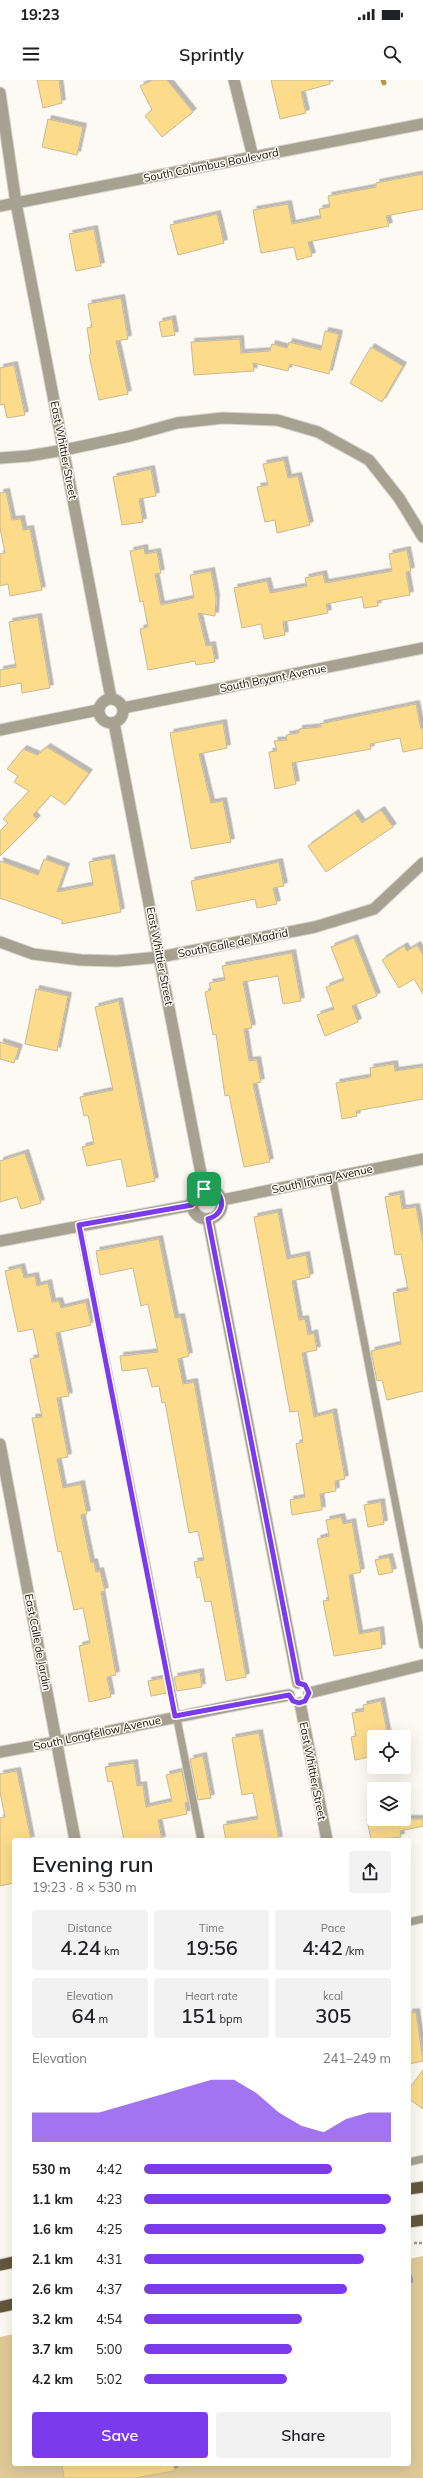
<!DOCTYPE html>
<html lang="en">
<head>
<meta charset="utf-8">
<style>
  :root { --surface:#fff; --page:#f2f2f2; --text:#202124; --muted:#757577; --accent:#7c3aed }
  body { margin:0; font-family:Mulish,sans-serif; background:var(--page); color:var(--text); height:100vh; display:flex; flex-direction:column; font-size:15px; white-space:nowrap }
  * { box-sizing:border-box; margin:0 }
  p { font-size:13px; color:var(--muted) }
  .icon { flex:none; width:22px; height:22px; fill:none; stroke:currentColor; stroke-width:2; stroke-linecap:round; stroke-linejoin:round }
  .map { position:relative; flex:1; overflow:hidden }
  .sheet { position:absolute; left:12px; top:1758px; width:399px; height:628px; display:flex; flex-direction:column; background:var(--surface); border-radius:4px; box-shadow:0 4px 16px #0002 }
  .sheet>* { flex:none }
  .controls { position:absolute; left:367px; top:1650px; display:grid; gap:8px }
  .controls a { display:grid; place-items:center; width:44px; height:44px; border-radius:4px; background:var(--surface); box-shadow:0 4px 16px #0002; font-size:20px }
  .pin { position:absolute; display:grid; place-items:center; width:34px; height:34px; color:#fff; margin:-17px; border-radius:8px; box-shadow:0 2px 6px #0006 }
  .round { display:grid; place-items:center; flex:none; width:42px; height:42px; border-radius:4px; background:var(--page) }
  .overview { display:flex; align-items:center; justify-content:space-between; height:68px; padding:0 20px }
  h1 { font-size:22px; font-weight:600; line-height:30px }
  .figures { display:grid; grid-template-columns:repeat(3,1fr); gap:6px; height:68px; padding:4px 20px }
  .figures div { display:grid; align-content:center; border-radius:4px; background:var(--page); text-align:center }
  .figures b { font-size:20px; font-weight:600 }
  .figures small { font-size:11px; font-weight:400 }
  .figures p { font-size:11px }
  .chart { height:112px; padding:8px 20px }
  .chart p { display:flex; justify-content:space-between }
  .chart svg { width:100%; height:72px; margin-top:4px; fill:var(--accent); opacity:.7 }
  .action { display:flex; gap:8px; margin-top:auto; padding:8px 20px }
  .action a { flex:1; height:46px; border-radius:4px; background:var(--accent); color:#fff; font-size:16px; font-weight:600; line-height:46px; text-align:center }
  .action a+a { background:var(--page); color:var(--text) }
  ul { padding:0 20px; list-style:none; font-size:13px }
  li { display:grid; grid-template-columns:64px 48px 1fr; align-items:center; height:30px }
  li i { height:10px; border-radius:5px; background:var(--accent) }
  .status { display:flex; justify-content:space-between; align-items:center; height:28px; padding:0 20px; background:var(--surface); direction:ltr }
  .status svg { height:11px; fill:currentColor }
  header { display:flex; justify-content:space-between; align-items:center; height:52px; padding:0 20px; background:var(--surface); font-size:18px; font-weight:600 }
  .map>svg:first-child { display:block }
  .green { fill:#e0cb97 }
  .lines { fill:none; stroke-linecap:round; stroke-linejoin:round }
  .stream { stroke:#b79846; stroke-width:5 }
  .building { fill:#fcdc8a; stroke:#c7b997; filter:url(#shadow) }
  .service-casing { stroke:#d8d5cd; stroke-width:9 }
  .minor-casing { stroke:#d8d5cd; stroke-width:13 }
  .tertiary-casing { stroke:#d8d5cd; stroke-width:13 }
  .primary-casing { stroke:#d8d5cd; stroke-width:13 }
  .path { stroke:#9c988f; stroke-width:2.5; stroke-dasharray:3 2; stroke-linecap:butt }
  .service { stroke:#a7a192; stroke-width:7 }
  .minor { stroke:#a7a192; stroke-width:11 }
  .tertiary { stroke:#a7a192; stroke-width:11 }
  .primary { stroke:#63583e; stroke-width:11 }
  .route-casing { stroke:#fff; stroke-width:8 }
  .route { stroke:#7c3aed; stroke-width:5 }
  .labels { text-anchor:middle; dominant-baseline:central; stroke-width:3; stroke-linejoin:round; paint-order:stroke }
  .street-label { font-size:11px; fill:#161105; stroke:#fdfaf3 }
</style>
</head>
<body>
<div class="status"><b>19:23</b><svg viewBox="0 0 49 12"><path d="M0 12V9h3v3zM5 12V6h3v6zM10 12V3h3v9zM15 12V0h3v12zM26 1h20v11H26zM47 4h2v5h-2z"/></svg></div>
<header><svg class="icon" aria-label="menu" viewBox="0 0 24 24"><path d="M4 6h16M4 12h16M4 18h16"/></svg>Sprintly<svg class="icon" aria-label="search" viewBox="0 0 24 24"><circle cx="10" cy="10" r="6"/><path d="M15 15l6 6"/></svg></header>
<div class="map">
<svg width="423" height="2398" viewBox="0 0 423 2398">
  <defs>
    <filter id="shadow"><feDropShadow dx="3.5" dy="-3.5" stdDeviation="0" flood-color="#0004"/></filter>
  </defs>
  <rect width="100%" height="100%" fill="#fdfaf3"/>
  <polygon class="green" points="423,2176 423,2398 0,2398 0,2257 14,2254 14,2384 409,2384 409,2179"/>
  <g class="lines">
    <polyline class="stream" points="383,0 384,3"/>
  </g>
  <g class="building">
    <polygon points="37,0 59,0 62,23 43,28"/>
    <polygon points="153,0 167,0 193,32 162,57 145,36 152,30 140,6"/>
    <polygon points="271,0 329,0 330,4 301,12 306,33 280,39"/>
    <polygon points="48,39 83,47 77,75 42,67"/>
    <polygon points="423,94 423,129 386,136 389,146 308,162 312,176 297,180 294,167 261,173 253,130 288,124 292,144 321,138 319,129 330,127 328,116 376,107 376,103"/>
    <polygon points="217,134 224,163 178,175 170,145"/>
    <polygon points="94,149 101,186 76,191 69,154"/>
    <polygon points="121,218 128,259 116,261 128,314 99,320 89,275 91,274 87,248 92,247 88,224"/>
    <polygon points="172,239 175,255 162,257 159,242"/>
    <polygon points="325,251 339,254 329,294 290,284 288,291 253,283 254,291 194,295 191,262 240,259 241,273 270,271 272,264 287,268 289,262 321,270"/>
    <polygon points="371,267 403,286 382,322 350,303"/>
    <polygon points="14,285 25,335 7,338 4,324 0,325 0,288"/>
    <polygon points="284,380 288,398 298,396 310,445 277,453 275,440 265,442 257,407 268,405 263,384"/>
    <polygon points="151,389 156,416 139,419 143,442 122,445 113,397"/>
    <polygon points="6,412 12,440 21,439 23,450 30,449 42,510 10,516 8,504 0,506 0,474 5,473 0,448 0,413"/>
    <polygon points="144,468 145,474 157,472 161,493 155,494 161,525 194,518 190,495 211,491 216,518 215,536 198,533 206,566 212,565 215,582 196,585 195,581 148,590 140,549 148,547 143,521 140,522 130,471"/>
    <polygon points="407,470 411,491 406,492 410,515 377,521 378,526 364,528 362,517 326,524 328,533 283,542 285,555 264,559 261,544 242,548 234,508 267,501 270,513 307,506 305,498 323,494 325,503 392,491 389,474"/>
    <polygon points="38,537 50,608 22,613 21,603 0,607 0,590 16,587 9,542"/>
    <polygon points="416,624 421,649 423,649 423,668 403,672 400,658 370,664 371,669 292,683 296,704 275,709 269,672 277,671 274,661 287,660 286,655 299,653 299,649 321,647 320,644"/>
    <polygon points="223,643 227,668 199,674 211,723 223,721 231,762 191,769 170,653"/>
    <polygon points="47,667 89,693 65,725 51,715 33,735 37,739 0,776 0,751 8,743 3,739 29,711 14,702 18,696 7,689 23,669 37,675"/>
    <polygon points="381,730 393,747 326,792 308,766 355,733 362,743"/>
    <polygon points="111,778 121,832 62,844 62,840 0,818 0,781 38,795 44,779 66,787 57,812 93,805 89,782"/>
    <polygon points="279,782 284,806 273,808 277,824 257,828 255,819 197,831 191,801"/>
    <polygon points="354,858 377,916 352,926 358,942 325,956 317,935 334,929 326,907 344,900 331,867"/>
    <polygon points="417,865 423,875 423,914 414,899 399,908 382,880 404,866 407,871"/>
    <polygon points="292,873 301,921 283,924 278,896 243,902 252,948 244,949 249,981 257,980 261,1002 253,1004 270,1082 244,1087 229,1015 225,1016 216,954 213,955 205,912 211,910 209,903 225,900 222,886"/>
    <polygon points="36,909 68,916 57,971 25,964"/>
    <polygon points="119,921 155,1101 127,1107 121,1079 87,1086 82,1067 94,1064 88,1035 84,1036 80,1017 113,1010 95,927"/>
    <polygon points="0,962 19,968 14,983 0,979"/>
    <polygon points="394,984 395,991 423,987 423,1019 356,1031 357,1036 342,1039 336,1003 371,997 370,988"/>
    <polygon points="25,1073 41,1123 21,1129 17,1117 0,1122 0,1081"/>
    <polygon points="400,1114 402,1129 416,1127 423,1163 423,1311 387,1320 382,1300 377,1301 371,1271 401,1264 393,1213 408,1210 401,1174 395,1175 385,1117"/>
    <polygon points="278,1132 287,1179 306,1175 310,1197 292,1201 299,1240 305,1239 308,1255 314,1253 317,1270 302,1273 314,1337 333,1332 345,1399 335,1401 336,1411 320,1414 322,1430 292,1435 290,1420 305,1417 296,1364 303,1362 298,1331 290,1332 254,1137"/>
    <polygon points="159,1159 175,1238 181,1237 189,1276 178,1279 183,1304 194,1302 246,1597 226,1601 211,1521 205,1522 200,1497 197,1498 194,1482 204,1480 198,1451 189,1453 165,1322 162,1323 159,1306 152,1307 147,1288 122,1291 120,1276 158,1272 148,1224 141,1226 133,1188 100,1195 96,1171"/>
    <polygon points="21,1187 24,1198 35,1196 37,1206 48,1203 52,1222 59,1221 61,1228 86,1222 91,1245 56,1253 69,1316 57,1318 68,1377 57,1379 63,1408 81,1404 87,1434 81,1435 91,1483 94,1482 96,1492 100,1491 105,1511 101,1512 116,1595 107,1597 111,1617 89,1622 79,1566 90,1563 83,1528 74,1530 61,1471 58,1472 32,1338 42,1337 30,1279 39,1277 33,1249 18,1252 5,1191"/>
    <polygon points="381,1422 384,1444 368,1447 364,1425"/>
    <polygon points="341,1437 343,1444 352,1442 361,1492 349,1495 359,1554 380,1550 382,1568 334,1576 323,1521 329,1520 317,1459 329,1456 326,1440"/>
    <polygon points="389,1477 393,1492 379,1495 375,1480"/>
    <polygon points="200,1592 202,1607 177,1611 174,1597"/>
    <polygon points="164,1598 167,1613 151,1616 148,1601"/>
    <polygon points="381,1621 388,1657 374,1657 374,1676 355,1680 351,1657 356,1656 352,1633 364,1631 363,1625"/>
    <polygon points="259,1653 279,1760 226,1760 223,1745 258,1739 253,1713 242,1715 232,1658"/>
    <polygon points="203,1676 211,1718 198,1720 190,1679"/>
    <polygon points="134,1683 137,1706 143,1705 146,1727 172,1721 166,1695 182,1691 188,1722 185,1723 187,1734 158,1740 162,1760 124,1760 112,1701 108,1702 105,1687"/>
    <polygon points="17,1691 31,1760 14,1760 14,1803 0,1806 0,1738 5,1737 0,1712 0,1694"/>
    <polygon points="367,1739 423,1739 423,1746 400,1751 401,1757 371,1760"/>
    <polygon points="416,1932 423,1981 409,1984 409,1933"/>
    <polygon points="423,1990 423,2029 409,2019 409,2009"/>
    <polygon points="62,2384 174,2384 174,2391 135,2398 64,2398"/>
  </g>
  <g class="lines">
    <g class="service-casing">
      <g id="service">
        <polyline points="332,1096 423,1565"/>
        <polyline points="79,1145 201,1760"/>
        <polyline points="409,1842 423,1839"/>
        <polyline points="409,2082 423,2079"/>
        <polyline points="409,2197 410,2200"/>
      </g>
    </g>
    <g class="minor-casing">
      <g id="minor">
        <polyline points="234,0 253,77"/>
        <polyline points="0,13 16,123 111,618"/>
        <polyline points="0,378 28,376 64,370 130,356 177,343 223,338 277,340 318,352 369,380 399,418 423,457"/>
        <circle cx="111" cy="631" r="12"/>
        <polyline points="123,628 423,568"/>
        <polyline points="114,643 204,1109"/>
        <polyline points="0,650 98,630"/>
        <polyline points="0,862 33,874 81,880 117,881 160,877 315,847 374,829 423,783"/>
        <circle cx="207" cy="1124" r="15"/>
        <polyline points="222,1120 423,1079"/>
        <polyline points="208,1139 298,1603"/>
        <polyline points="0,1161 192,1125"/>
        <polyline points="0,1364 75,1760"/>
        <polyline points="309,1613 423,1585"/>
        <polyline points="300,1623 327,1760"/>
        <path d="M0 1672C97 1656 192 1632 289 1615"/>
      </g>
    </g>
    <g class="tertiary-casing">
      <polyline id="tertiary" points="0,126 423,44"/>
    </g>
    <g class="primary-casing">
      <g id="primary">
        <polyline points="409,2109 423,2107"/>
        <polyline points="409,2142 423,2140"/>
        <polyline points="0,2185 14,2182"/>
        <polyline points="0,2227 14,2224"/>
      </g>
    </g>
    <polyline class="path" points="414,2163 423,2163"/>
    <use href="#service" class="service"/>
    <use href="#minor" class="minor"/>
    <use href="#tertiary" class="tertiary"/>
    <use href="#primary" class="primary"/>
  </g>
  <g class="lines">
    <g class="route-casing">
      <path id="route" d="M204 1109 216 1111C226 1122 222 1135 208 1139L298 1603 305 1605 309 1613 305 1621 299 1623 293 1621 289 1615 175 1636 79 1145 192 1125 194 1115Z"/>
    </g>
    <use href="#route" class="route"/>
  </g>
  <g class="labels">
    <g class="street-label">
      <text transform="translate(211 85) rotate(-11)">South Columbus Boulevard</text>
      <text transform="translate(64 370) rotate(79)">East Whittier Street</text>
      <text transform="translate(273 598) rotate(-11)">South Bryant Avenue</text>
      <text transform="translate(233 863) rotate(-11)">South Calle de Madrid</text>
      <text transform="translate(160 876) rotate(79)">East Whittier Street</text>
      <text transform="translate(322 1099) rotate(-12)">South Irving Avenue</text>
      <text transform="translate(38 1562) rotate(79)">East Calle de Jardin</text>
      <text transform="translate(97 1653) rotate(-12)">South Longfellow Avenue</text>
      <text transform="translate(313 1691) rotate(79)">East Whittier Street</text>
    </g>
  </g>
</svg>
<div class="controls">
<a><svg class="icon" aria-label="locate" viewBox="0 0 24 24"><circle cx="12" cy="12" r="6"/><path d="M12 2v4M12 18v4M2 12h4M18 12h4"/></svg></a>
<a><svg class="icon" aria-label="layers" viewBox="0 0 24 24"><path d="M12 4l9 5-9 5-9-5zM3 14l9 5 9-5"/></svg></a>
</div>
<div class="pin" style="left:204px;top:1109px;background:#1e9e55"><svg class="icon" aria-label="arrive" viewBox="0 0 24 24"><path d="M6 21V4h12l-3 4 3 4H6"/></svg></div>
<section class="sheet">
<div class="overview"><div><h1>Evening run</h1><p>19:23 · 8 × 530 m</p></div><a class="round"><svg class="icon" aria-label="share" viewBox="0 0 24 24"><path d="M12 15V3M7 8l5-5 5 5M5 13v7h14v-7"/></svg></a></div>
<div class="figures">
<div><p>Distance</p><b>4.24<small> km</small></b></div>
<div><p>Time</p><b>19:56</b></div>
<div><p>Pace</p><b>4:42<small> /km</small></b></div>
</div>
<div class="figures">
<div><p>Elevation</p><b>64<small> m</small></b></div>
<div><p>Heart rate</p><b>151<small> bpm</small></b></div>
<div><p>kcal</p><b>305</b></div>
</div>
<div class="chart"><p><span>Elevation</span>241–249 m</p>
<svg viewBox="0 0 160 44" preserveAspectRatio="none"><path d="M0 44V26L10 26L20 26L30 26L40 22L50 18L60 14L70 10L80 6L90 6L100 14L110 26L120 34L130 38L140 30L150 26L160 26V44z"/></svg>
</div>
<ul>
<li><b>530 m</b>4:42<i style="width:76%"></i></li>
<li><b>1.1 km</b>4:23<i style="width:100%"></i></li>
<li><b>1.6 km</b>4:25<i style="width:98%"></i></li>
<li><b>2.1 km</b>4:31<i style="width:89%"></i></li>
<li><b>2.6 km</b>4:37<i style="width:82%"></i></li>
<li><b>3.2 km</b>4:54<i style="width:64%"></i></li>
<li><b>3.7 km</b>5:00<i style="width:60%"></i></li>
<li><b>4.2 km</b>5:02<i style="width:58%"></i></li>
</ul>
<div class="action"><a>Save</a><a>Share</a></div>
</section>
</div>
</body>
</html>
